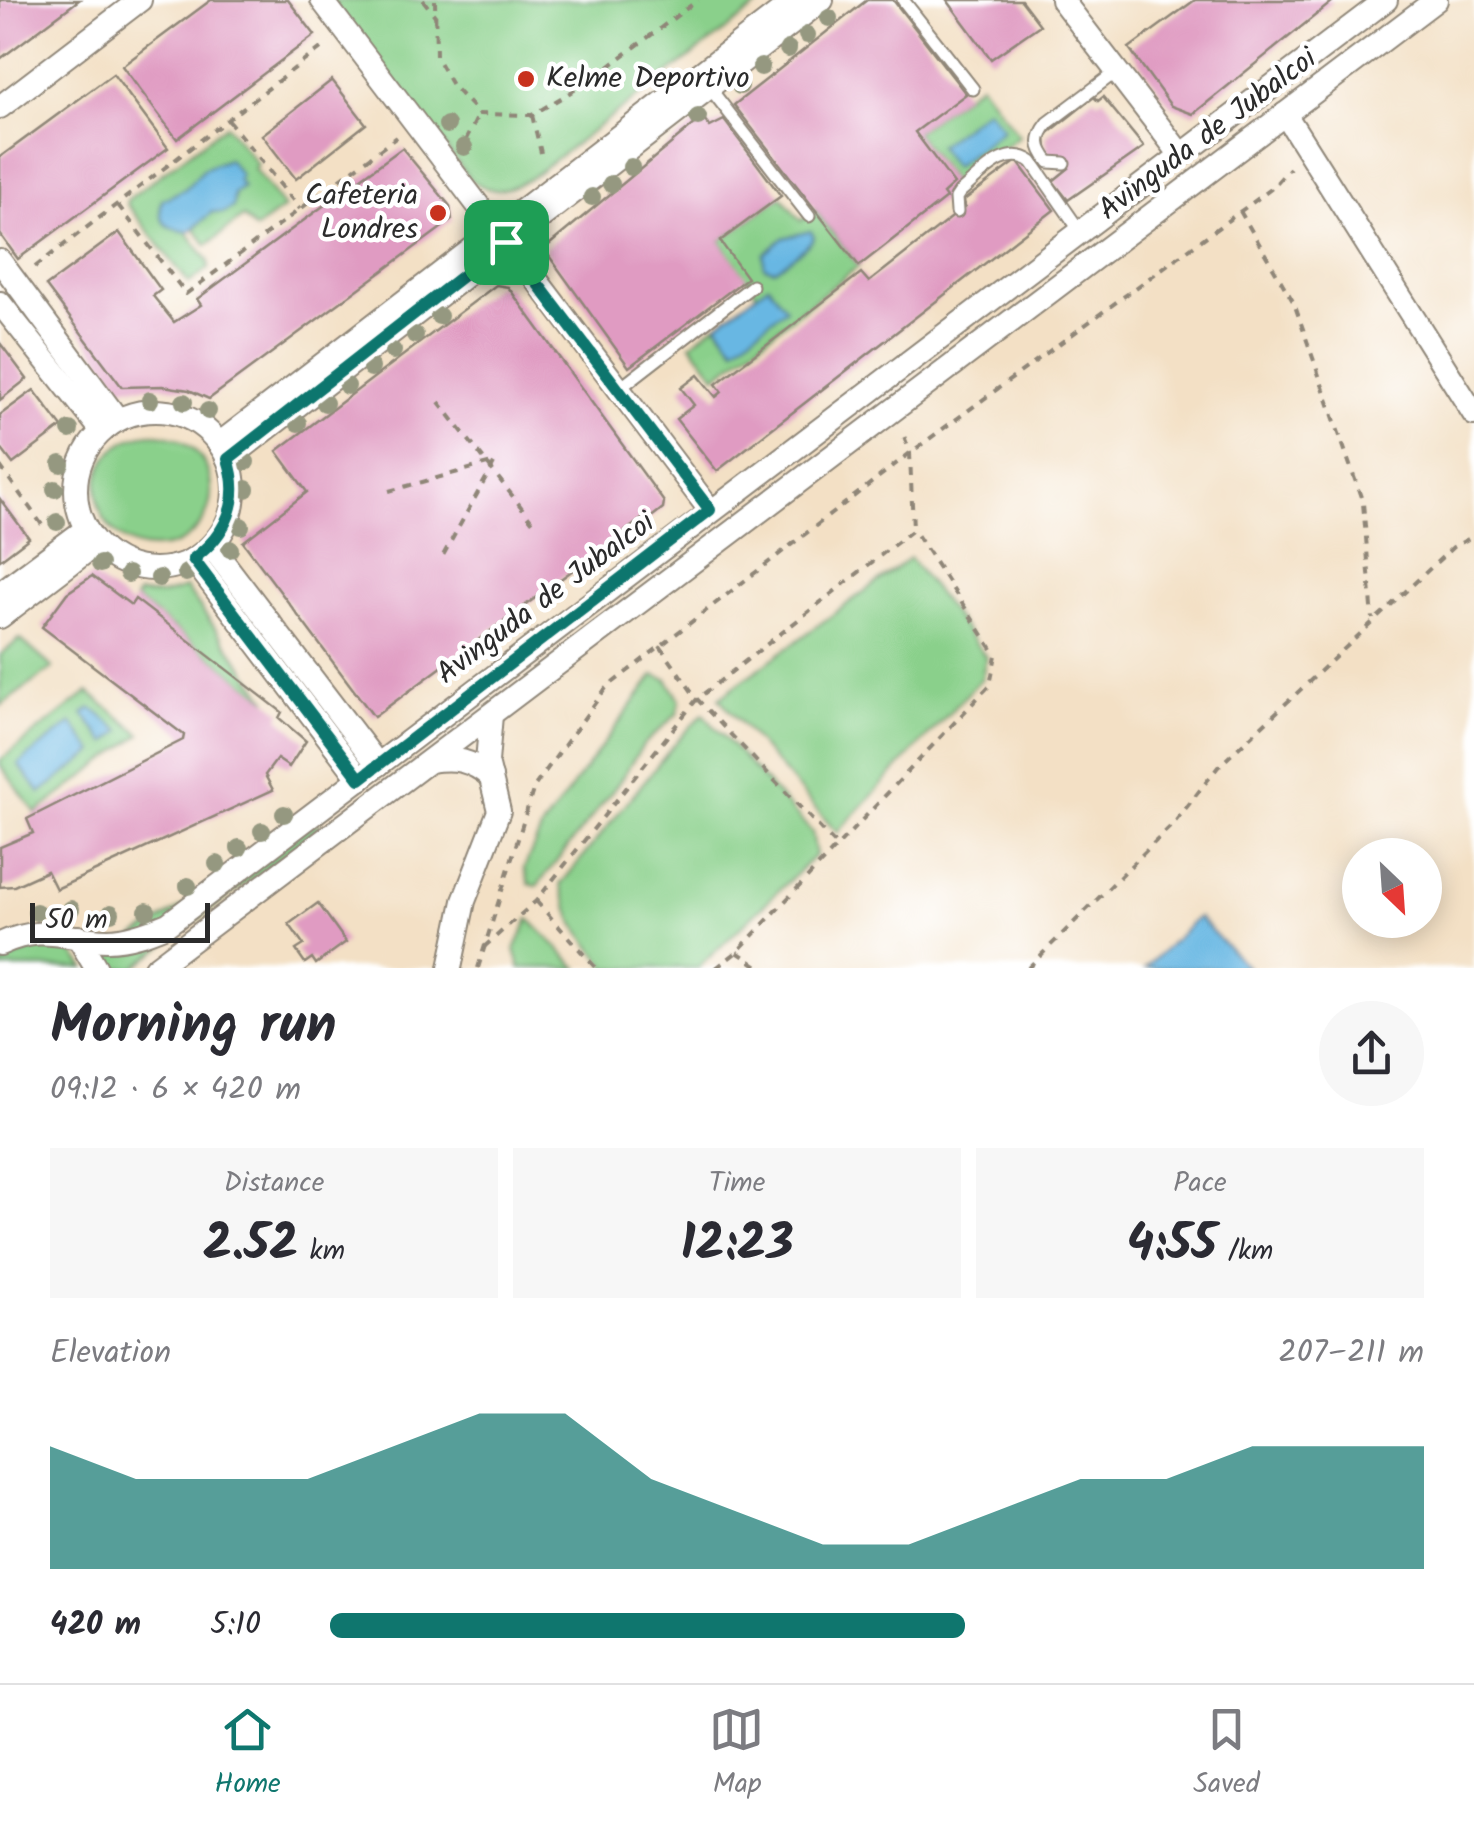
<!DOCTYPE html>
<html lang="en">
<head>
<meta charset="utf-8">
<style>
  :root { --surface:#fff; --page:#f7f7f7; --text:#2b2b33; --muted:#7c7c81; --line:#e1e1e2; --accent:#0f766e }
  body { margin:0; font-family:Kalam,sans-serif; background:var(--page); color:var(--text); height:100vh; display:flex; flex-direction:column; font-size:38px; white-space:nowrap }
  * { box-sizing:border-box; margin:0 }
  p { font-size:32px; color:var(--muted) }
  .icon { flex:none; width:55px; height:55px; fill:none; stroke:currentColor; stroke-width:2; stroke-linecap:round; stroke-linejoin:round }
  .map { position:relative; height:968px; overflow:hidden }
  .side { display:flex; flex-direction:column; background:var(--surface); flex:1 }
  .side>* { flex:none }
  .needle { width:65px; rotate:155deg }
  .buttons { position:absolute; left:1342px; top:838px; display:grid; gap:20px }
  .buttons a { display:grid; place-items:center; width:100px; height:100px; border-radius:50%; background:var(--surface); box-shadow:0 5px 25px #0003; font-size:50px }
  .scale { position:absolute; left:30px; bottom:25px; width:180px; box-sizing:border-box; padding-left:10px; border:5px solid #2b2b2b; border-top:0; font-size:28px; line-height:35px; white-space:nowrap; color:#2b2b2b; -webkit-text-stroke:8px #fff; paint-order:stroke }
  .pin { position:absolute; display:grid; place-items:center; width:85px; height:85px; color:#fff; margin:-42px; border-radius:20px; box-shadow:0 5px 15px #0006 }
  .round { display:grid; place-items:center; flex:none; width:105px; height:105px; border-radius:52px; background:var(--page) }
  .headline { display:flex; align-items:center; justify-content:space-between; height:170px; padding:0 50px }
  h1 { font-size:55px; font-weight:700; line-height:75px }
  .figures { display:grid; grid-template-columns:repeat(3,1fr); gap:15px; height:170px; padding:10px 50px }
  .figures div { display:grid; align-content:center; border-radius:0px; background:var(--page); text-align:center }
  .figures b { font-size:50px; font-weight:700 }
  .figures small { font-size:28px; font-weight:400 }
  .figures p { font-size:28px }
  .chart { height:280px; padding:20px 50px }
  .chart p { display:flex; justify-content:space-between }
  .chart svg { width:100%; height:180px; margin-top:10px; fill:var(--accent); opacity:.7 }
  ul { padding:0 50px; list-style:none; font-size:32px }
  li { display:grid; grid-template-columns:160px 120px 1fr; align-items:center; height:75px }
  li i { height:25px; border-radius:12px; background:var(--accent) }
  .tab-bar { display:flex; justify-content:space-around; align-items:center; height:140px; border-top:2px solid var(--line); background:var(--surface); font-size:28px; color:var(--muted) }
  .tab-bar a { display:grid; justify-items:center; gap:5px }
  .tab-bar .current { color:var(--accent) }
  .map>svg:first-child { display:block }
  .green { fill:#8ad08b; stroke:#5a7e5b; stroke-width:2.5 }
  .water { fill:#68b7e3; stroke:#4a7187; stroke-width:2.5 }
  .building { fill:#e09bc2 }
  .lines { fill:none; stroke-linecap:round; stroke-linejoin:round }
  .service-casing { stroke:#8f8678; stroke-width:15 }
  .minor-casing { stroke:#8f8678; stroke-width:26 }
  .path { stroke:#8f8678; stroke-width:4; stroke-dasharray:8 8; stroke-linecap:butt }
  .service { stroke:#fff; stroke-width:11 }
  .minor { stroke:#fff; stroke-width:22 }
  .tree { fill:#959880 }
  .route-casing { stroke:#fff; stroke-width:20 }
  .route { stroke:#0f766e; stroke-width:12 }
  .poi-dot { fill:#c8321e; stroke:#fff; stroke-width:4 }
  .labels { text-anchor:middle; dominant-baseline:central; stroke-width:9; stroke-linejoin:round; paint-order:stroke }
  .poi-label { font-size:30px; fill:#2b2b2b; stroke:#fff; text-anchor:start }
  .street-label { font-size:30px; fill:#2b2b2b; stroke:#fff }
</style>
</head>
<body>
<div class="map">
<svg width="1474" height="968" viewBox="0 0 1474 968">
  <rect width="100%" height="100%" fill="#fff"/>
  <filter id="ink" filterUnits="userSpaceOnUse"><feTurbulence type="fractalNoise" baseFrequency=".01" numOctaves="2"/><feDisplacementMap in="SourceGraphic" scale="20" xChannelSelector="R" yChannelSelector="G"/><feConvolveMatrix kernelMatrix="1 2 1 2 8 2 1 2 1" color-interpolation-filters="sRGB"/></filter>
  <filter id="wash" filterUnits="userSpaceOnUse"><feTurbulence type="fractalNoise" baseFrequency=".0048" numOctaves="4" result="noise"/><feDisplacementMap in="SourceGraphic" scale="40" xChannelSelector="R" yChannelSelector="G"/><feGaussianBlur stdDeviation="2.25" result="paint"/><feColorMatrix in="noise" values="0 0 0 0 0 0 0 0 0 0 0 0 0 0 0 0 0 1.4 0 .05"/><feComposite in="paint" operator="in"/></filter>
  <g filter="url(#wash)">
    <rect width="100%" height="100%" fill="#f3e0c5"/>
    <g class="green">
      <path d="M330 0H766L529 179C503 191 496 196 471 180Z"/>
      <polygon points="980,84 1019,136 954,184 915,132"/>
      <path d="M226 125 257 164 254 169 284 208 255 229 243 217 207 245 195 229 205 216 234 200 237 180 233 165C202 160 206 177 185 190 178 194 169 197 162 200L179 230 186 231 208 260 209 268 189 283 127 204V200Z"/>
      <polygon points="781,196 801,221 815,210 859,266 716,376 691,344 716,324 735,348 757,294 720,241"/>
      <circle cx="154" cy="491" r="57"/>
      <polygon points="910,558 986,657 982,678 837,833 719,698"/>
      <polygon points="186,588 268,701 135,599 138,594 162,595"/>
      <polygon points="20,639 53,668 0,706 0,655"/>
      <polygon points="654,675 667,679 680,700 677,714 643,745 617,785 537,886 529,884 524,868 542,828"/>
      <polygon points="88,692 141,734 36,813 0,765 0,760"/>
      <polygon points="703,714 812,832 816,855 698,968 607,968 574,924 560,885 677,741"/>
      <polygon points="315,824 320,824 318,828 134,968 108,968 98,949 115,949"/>
      <polygon points="529,919 578,968 520,968 515,949"/>
      <polygon points="57,945 71,950 85,968 0,968 0,964 38,946"/>
    </g>
    <g class="water">
      <polygon points="987,109 1003,129 954,167 938,146"/>
      <path d="M228 159 241 175 238 180 243 187 234 194 233 207 223 213 212 212 189 232C167 229 156 223 162 200L185 189 205 168Z"/>
      <path d="M811 231 814 237C811 245 783 265 774 270L764 267V254L783 238Z"/>
      <polygon points="768,285 786,308 735,348 717,324"/>
      <polygon points="91,708 121,731 106,743 83,714"/>
      <polygon points="72,723 94,752 40,793 18,764"/>
      <polygon points="1198,917 1248,968 1145,968"/>
    </g>
    <g id="blocks">
      <g class="building">
        <polygon points="0,0 79,0 0,59"/>
        <polygon points="211,0 288,0 315,35 177,139 122,66"/>
        <polygon points="867,0 893,0 966,94 915,132 954,184 943,194 946,198 859,266 734,105"/>
        <polygon points="947,0 1021,0 1040,25 991,59"/>
        <polygon points="1195,0 1331,0 1332,2 1193,114 1171,106 1129,48"/>
        <polygon points="113,74 168,148 18,259 0,234 0,157"/>
        <polygon points="332,80 366,124 296,179 262,135"/>
        <polygon points="1094,97 1098,101 1103,97 1144,147 1068,200 1053,181 1069,168 1060,158 1053,157 1047,151 1046,135"/>
        <polygon points="702,118 710,127 724,120 781,196 720,241 747,278 629,367 544,249"/>
        <polygon points="402,148 450,206 452,220 209,399 189,390 163,386 122,387 46,286 119,232 161,290 153,296 174,322 201,305 197,299"/>
        <polygon points="1017,161 1054,210 717,471 676,419 694,405 681,388 698,375 716,397 722,392 716,384 861,273 869,282 965,207 964,200"/>
        <polygon points="496,285 508,287 664,502 663,508 645,522 642,519 374,717 243,542 307,492 277,451"/>
        <polygon points="0,343 27,379 0,400"/>
        <polygon points="34,390 62,427 13,464 0,447 0,415"/>
        <polygon points="0,499 29,538 0,560"/>
        <polygon points="92,576 131,605 135,599 282,712 279,718 306,741 289,767 277,759 265,775 273,790 56,889 47,871 14,886 0,887 0,847 33,833 27,819 183,740 184,735 42,627 67,593"/>
        <polygon points="318,903 346,942 316,964 312,958 305,963 296,950 304,945 289,924"/>
      </g>
    </g>
  </g>
  <g filter="url(#ink)">
    <use href="#blocks" fill-opacity="0" stroke="#8f8678" stroke-width="2.5"/>
    <g class="lines">
      <g class="service-casing">
        <g id="service">
          <polyline points="903,0 973,89"/>
          <polyline points="709,87 809,216"/>
          <path d="M1064 163 1049 162C1037 147 1036 138 1048 123L1117 71"/>
          <path d="M957 212 956 198 960 192C981 175 1006 143 1032 162L1080 231"/>
          <polyline points="619,389 752,286"/>
        </g>
      </g>
      <g class="minor-casing">
        <g id="minor">
          <polyline points="322,0 496,229"/>
          <polyline points="1062,0 1181,155"/>
          <polyline points="0,107 140,0"/>
          <polyline points="1285,114 1474,414"/>
          <polyline points="507,241 710,510"/>
          <polyline points="0,261 118,420"/>
          <polyline points="0,303 102,431"/>
          <circle cx="155" cy="490" r="79"/>
          <polyline points="219,444 796,0"/>
          <polyline points="228,459 822,0"/>
          <polyline points="211,546 378,765"/>
          <polyline points="193,559 360,779"/>
          <polyline points="0,593 86,529"/>
          <polyline points="0,617 96,544"/>
          <path d="M430 761C455 757 471 760 491 777"/>
          <polyline points="78,937 96,968"/>
          <path d="M0 944C46 923 64 940 108 940 128 940 149 932 168 924L1386 0"/>
          <polyline points="155,968 1436,0"/>
          <polyline points="450,968 464,901 499,811 487,762 491,715"/>
        </g>
      </g>
      <g class="path">
        <polyline points="423,0 436,17"/>
        <polyline points="435,0 436,57 452,85 479,114 532,115 588,82 698,0"/>
        <polyline points="532,115 541,153"/>
        <polyline points="228,120 300,209"/>
        <polyline points="465,141 479,114"/>
        <polyline points="118,205 186,294 397,137"/>
        <polyline points="1240,211 1294,303 1363,503 1373,619"/>
        <polyline points="35,267 325,45"/>
        <polyline points="439,402 536,526"/>
        <polyline points="0,466 45,529"/>
        <polyline points="389,491 495,462 441,559"/>
        <polyline points="660,646 697,699 837,846"/>
        <polyline points="536,901 596,968"/>
        <polyline points="484,947 536,901 697,699 913,530 910,453 903,433"/>
        <polyline points="737,952 761,968"/>
        <polyline points="478,968 534,787 606,688 910,453 1271,189 1290,168"/>
        <polyline points="716,968 737,952 990,685 996,655 914,530"/>
        <polyline points="1028,968 1175,822 1218,767 1453,547 1474,536"/>
      </g>
      <use href="#service" class="service"/>
      <use href="#minor" class="minor"/>
    </g>
    <g class="tree">
      <circle cx="829" cy="18" r="9"/>
      <circle cx="807" cy="35" r="9"/>
      <circle cx="788" cy="49" r="9"/>
      <circle cx="761" cy="67" r="9"/>
      <circle cx="740" cy="86" r="9"/>
      <circle cx="698" cy="117" r="9"/>
      <circle cx="447" cy="125" r="9"/>
      <circle cx="464" cy="147" r="9"/>
      <circle cx="631" cy="167" r="9"/>
      <circle cx="611" cy="184" r="9"/>
      <circle cx="592" cy="197" r="9"/>
      <circle cx="439" cy="316" r="9"/>
      <circle cx="415" cy="335" r="9"/>
      <circle cx="393" cy="351" r="9"/>
      <circle cx="371" cy="368" r="9"/>
      <circle cx="347" cy="386" r="9"/>
      <circle cx="150" cy="400" r="9"/>
      <circle cx="184" cy="402" r="9"/>
      <circle cx="325" cy="403" r="9"/>
      <circle cx="208" cy="411" r="9"/>
      <circle cx="298" cy="423" r="9"/>
      <circle cx="70" cy="430" r="9"/>
      <circle cx="246" cy="462" r="9"/>
      <circle cx="61" cy="464" r="9"/>
      <circle cx="55" cy="489" r="9"/>
      <circle cx="246" cy="489" r="9"/>
      <circle cx="57" cy="522" r="9"/>
      <circle cx="241" cy="526" r="9"/>
      <circle cx="230" cy="549" r="9"/>
      <circle cx="100" cy="564" r="9"/>
      <circle cx="186" cy="573" r="9"/>
      <circle cx="128" cy="574" r="9"/>
      <circle cx="159" cy="578" r="9"/>
      <circle cx="284" cy="814" r="9"/>
      <circle cx="262" cy="831" r="9"/>
      <circle cx="239" cy="848" r="9"/>
      <circle cx="217" cy="864" r="9"/>
      <circle cx="188" cy="886" r="9"/>
      <circle cx="71" cy="909" r="9"/>
      <circle cx="147" cy="911" r="9"/>
      <circle cx="36" cy="912" r="9"/>
      <circle cx="111" cy="913" r="9"/>
    </g>
  </g>
  <g class="lines" filter="url(#ink)">
    <g class="route-casing">
      <path id="route" d="M506 242 710 510 360 779 193 559C227 534 242 501 228 459Z"/>
    </g>
    <use href="#route" class="route"/>
  </g>
  <g class="poi-dot">
    <circle cx="526" cy="79" r="10"/>
    <circle cx="438" cy="213" r="10"/>
  </g>
  <g class="labels">
    <g class="poi-label">
      <text x="546" y="79">Kelme Deportivo</text>
      <text x="418" y="196" text-anchor="end">Cafeteria<tspan x="418" dy="34">Londres</tspan></text>
    </g>
    <g class="street-label">
      <text transform="translate(1208 135) rotate(-37)">Avinguda de Jubalcoi</text>
      <text transform="translate(546 599) rotate(-37)">Avinguda de Jubalcoi</text>
    </g>
  </g>
</svg>
<div class="buttons">
<a><svg class="needle" viewBox="-14 -14 28 28"><path d="M0-13l5 13h-10z" fill="#e53935"/><path d="M0 13l5-13h-10z" fill="#7c7c81"/></svg></a>
</div>
<div class="scale">50 m</div>
<div class="pin" style="left:506px;top:242px;background:#1e9e55"><svg class="icon" aria-label="arrive" viewBox="0 0 24 24"><path d="M6 21V4h12l-3 4 3 4H6"/></svg></div>
</div>
<section class="side">
<div class="headline"><div><h1>Morning run</h1><p>09:12 · 6 × 420 m</p></div><a class="round"><svg class="icon" aria-label="share" viewBox="0 0 24 24"><path d="M12 15V3M7 8l5-5 5 5M5 13v7h14v-7"/></svg></a></div>
<div class="figures">
<div><p>Distance</p><b>2.52<small> km</small></b></div>
<div><p>Time</p><b>12:23</b></div>
<div><p>Pace</p><b>4:55<small> /km</small></b></div>
</div>
<div class="chart"><p><span>Elevation</span>207–211 m</p>
<svg viewBox="0 0 160 44" preserveAspectRatio="none"><path d="M0 44V14L10 22L20 22L30 22L40 14L50 6L60 6L70 22L80 30L90 38L100 38L110 30L120 22L130 22L140 14L150 14L160 14V44z"/></svg>
</div>
<ul>
<li><b>420 m</b>5:10<i style="width:58%"></i></li>
</ul>
</section>
<nav class="tab-bar">
<a class="current"><svg class="icon" aria-label="home" viewBox="0 0 24 24"><path d="M3 11l9-7 9 7M6 9v11h12V9"/></svg>Home</a>
<a><svg class="icon" aria-label="map" viewBox="0 0 24 24"><path d="M3 6l6-2 6 2 6-2v14l-6 2-6-2-6 2zM9 4v14M15 6v14"/></svg>Map</a>
<a><svg class="icon" aria-label="saved" viewBox="0 0 24 24"><path d="M7 4h10v16l-5-4-5 4z"/></svg>Saved</a>
</nav>
</body>
</html>
